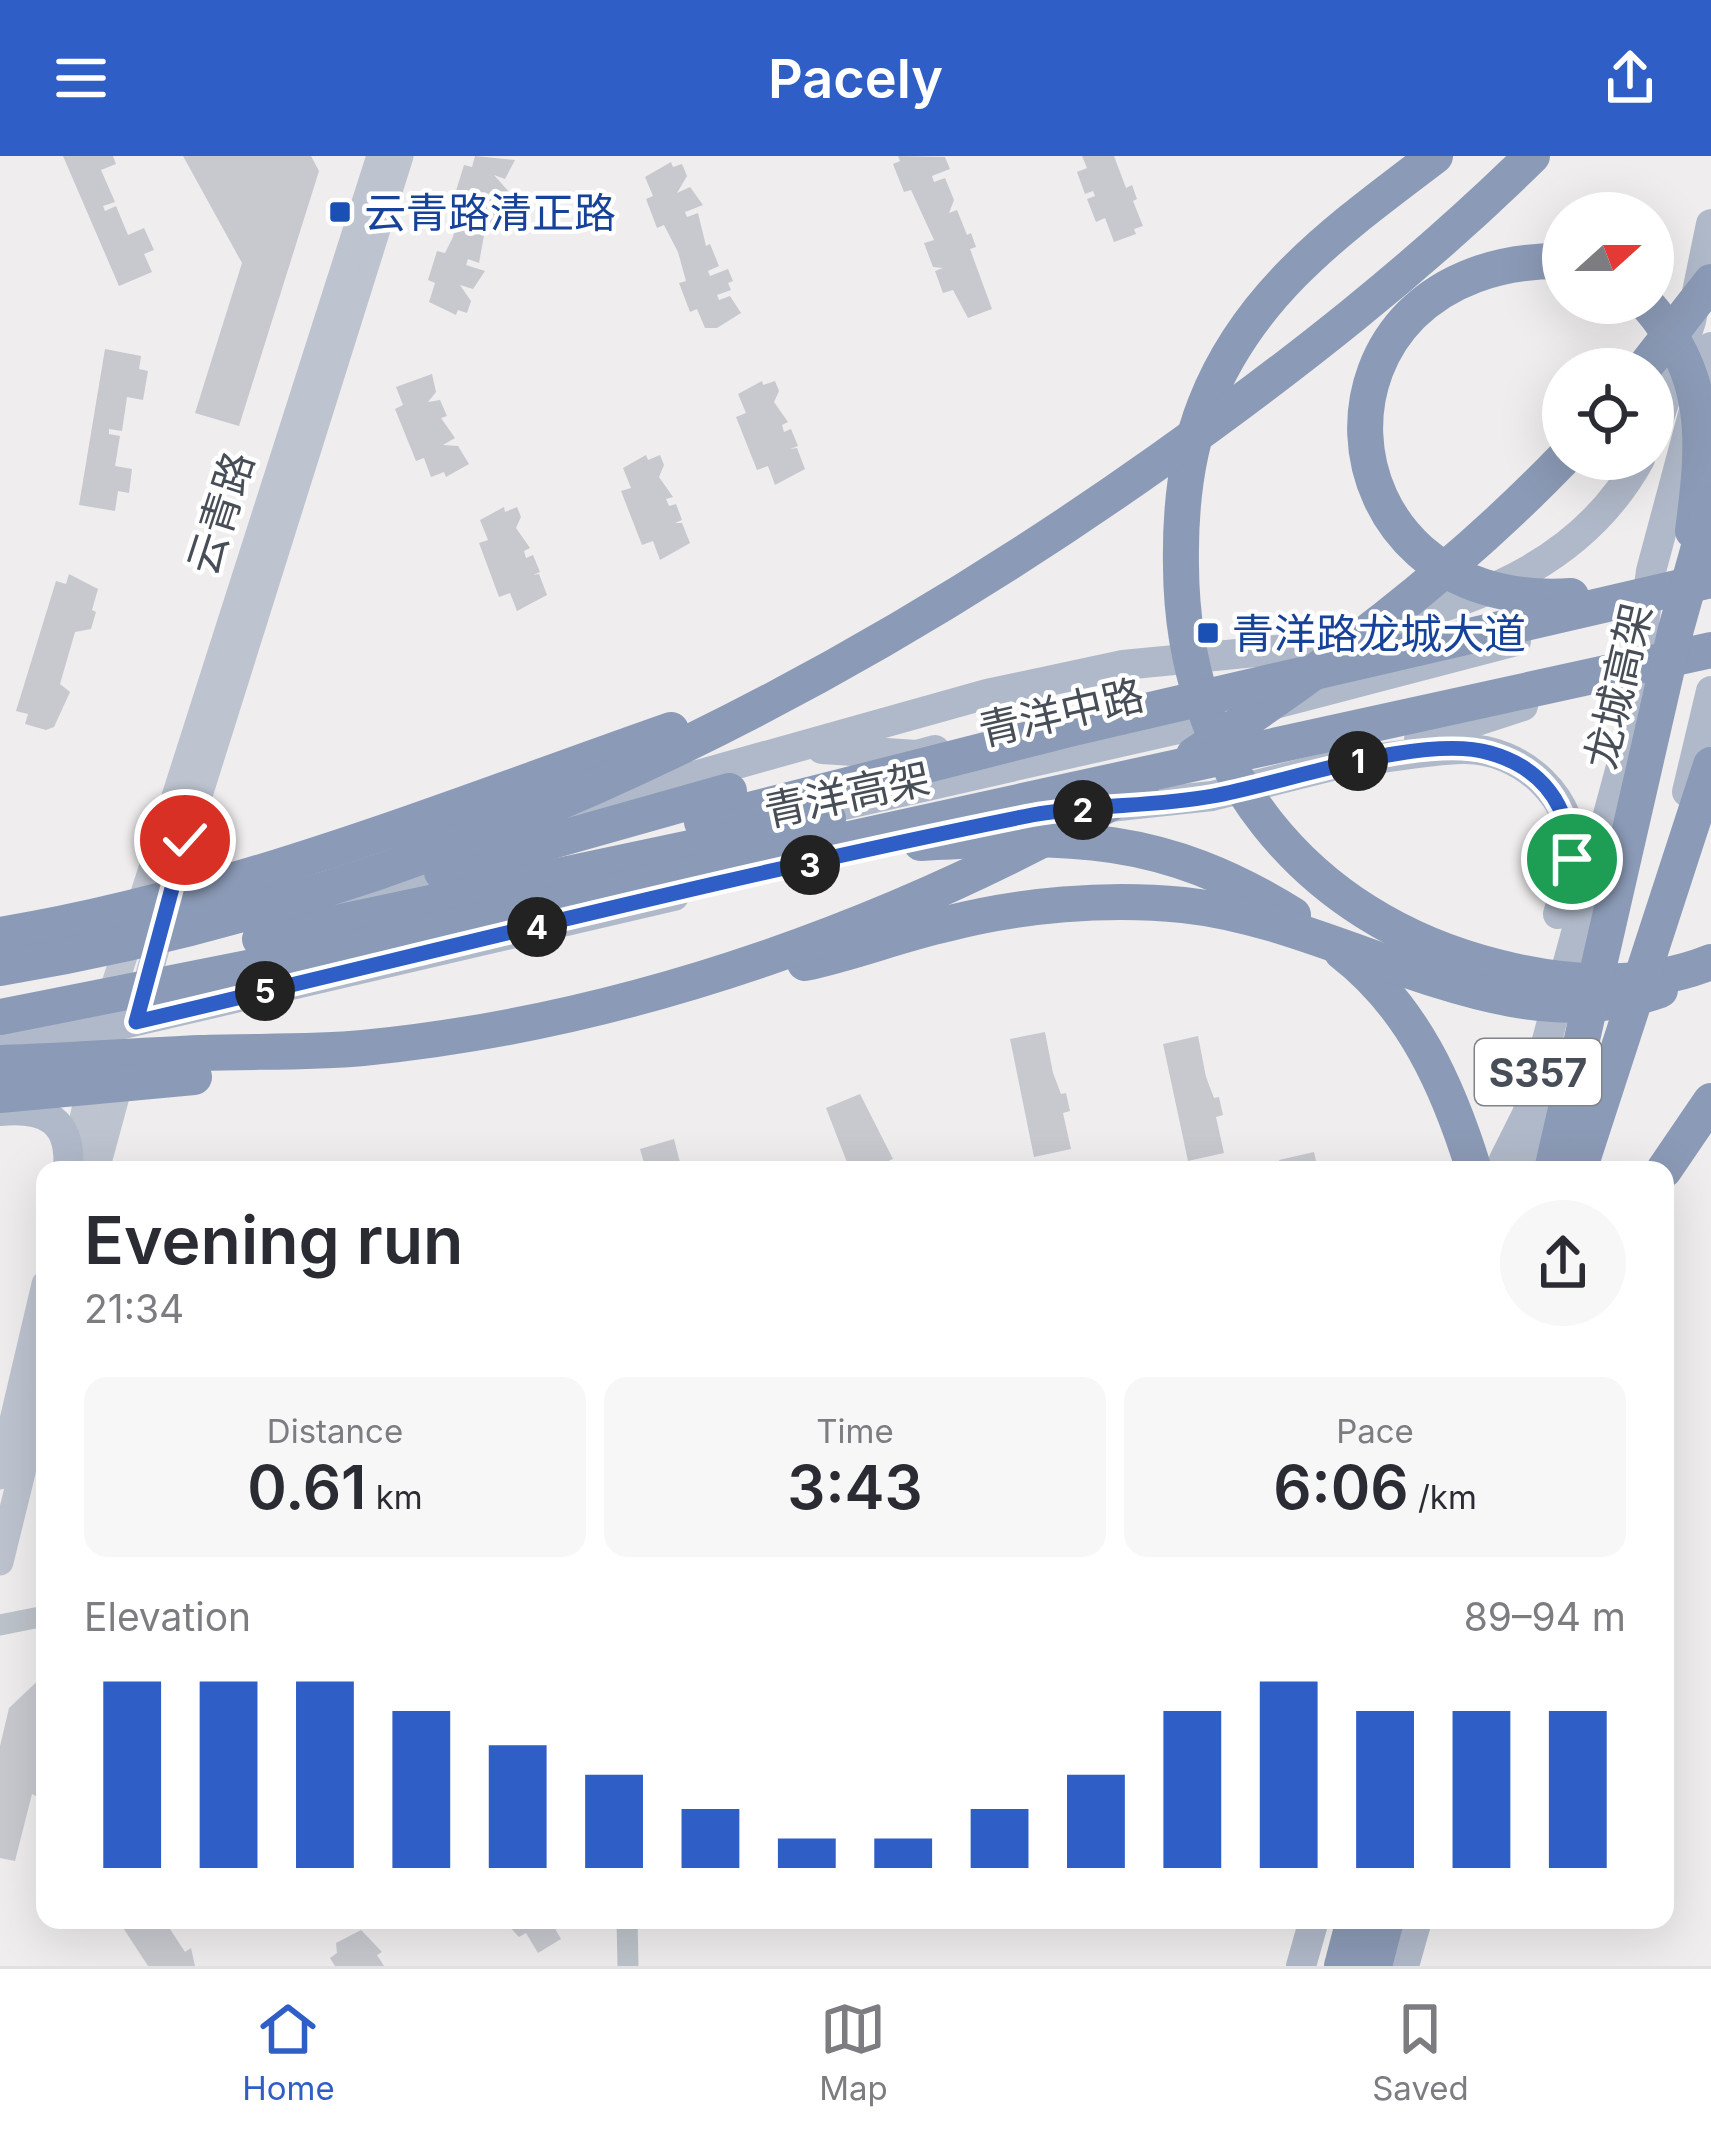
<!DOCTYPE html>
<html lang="en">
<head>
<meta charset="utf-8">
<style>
  :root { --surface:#fff; --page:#f7f7f7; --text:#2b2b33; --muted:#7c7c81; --line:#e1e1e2; --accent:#2f5ec7 }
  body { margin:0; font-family:Inter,"Noto Sans SC",sans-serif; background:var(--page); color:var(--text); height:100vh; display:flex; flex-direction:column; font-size:45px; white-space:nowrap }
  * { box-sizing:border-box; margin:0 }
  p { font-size:39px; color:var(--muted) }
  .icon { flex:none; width:66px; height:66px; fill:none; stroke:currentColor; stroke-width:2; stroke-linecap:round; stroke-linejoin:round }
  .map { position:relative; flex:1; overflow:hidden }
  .details { position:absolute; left:36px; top:1005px; width:1638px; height:768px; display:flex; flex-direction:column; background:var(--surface); border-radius:24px; box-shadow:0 12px 48px #0002 }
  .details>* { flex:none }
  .needle { width:78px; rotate:69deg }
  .fabs { position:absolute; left:1542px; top:36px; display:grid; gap:24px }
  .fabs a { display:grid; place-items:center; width:132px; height:132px; border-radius:50%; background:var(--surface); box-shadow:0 12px 48px #0002; font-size:60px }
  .pin { position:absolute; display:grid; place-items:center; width:102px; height:102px; color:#fff; margin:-51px; border:6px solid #fff; border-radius:50%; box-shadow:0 3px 12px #0007 }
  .km { position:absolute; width:60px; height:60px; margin:-30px; border-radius:50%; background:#222; color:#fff; font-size:33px; line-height:60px; text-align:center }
  .round { display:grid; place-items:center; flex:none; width:126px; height:126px; border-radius:63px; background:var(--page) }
  .head { display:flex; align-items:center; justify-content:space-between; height:204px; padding:0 48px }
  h1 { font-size:66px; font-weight:600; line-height:90px }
  .figures { display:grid; grid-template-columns:repeat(3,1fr); gap:18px; height:204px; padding:12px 48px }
  .figures div { display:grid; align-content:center; border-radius:24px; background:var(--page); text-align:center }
  .figures b { font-size:60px; font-weight:600 }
  .figures small { font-size:33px; font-weight:400 }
  .figures p { font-size:33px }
  .chart { height:336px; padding:24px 48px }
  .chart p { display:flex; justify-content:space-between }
  .chart svg { width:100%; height:216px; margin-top:12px; stroke:var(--accent); stroke-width:6 }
  header { display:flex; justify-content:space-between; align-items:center; height:156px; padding:0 48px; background:var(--accent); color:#fff; font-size:54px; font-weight:600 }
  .menu { display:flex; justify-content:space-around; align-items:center; height:168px; border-top:3px solid var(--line); background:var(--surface); font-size:33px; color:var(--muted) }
  .menu a { display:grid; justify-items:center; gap:6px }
  .menu .active { color:var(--accent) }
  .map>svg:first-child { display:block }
  .building { fill:#c8c9cf }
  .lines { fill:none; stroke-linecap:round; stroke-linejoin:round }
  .street { stroke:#bdc3ca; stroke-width:21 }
  .secondary { stroke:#bdc3cf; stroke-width:27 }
  .primary { stroke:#b0b9c9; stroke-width:30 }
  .highway { stroke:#8b9ab6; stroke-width:36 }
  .route-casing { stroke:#fff; stroke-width:24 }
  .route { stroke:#2f5ec7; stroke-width:15 }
  .transit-dot { fill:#1a4fb4; stroke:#fff; stroke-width:4.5 }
  .labels { text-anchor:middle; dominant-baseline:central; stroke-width:9; stroke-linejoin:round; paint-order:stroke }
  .shield { fill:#fff; stroke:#7f838a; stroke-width:3 }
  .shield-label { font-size:39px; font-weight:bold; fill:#484e58 }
  .transit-label { font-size:42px; fill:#164399; stroke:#fff; text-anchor:start }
  .street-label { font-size:42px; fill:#484e58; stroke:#fff }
</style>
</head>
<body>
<header><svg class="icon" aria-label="menu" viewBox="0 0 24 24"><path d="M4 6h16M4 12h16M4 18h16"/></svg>Pacely<svg class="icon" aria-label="share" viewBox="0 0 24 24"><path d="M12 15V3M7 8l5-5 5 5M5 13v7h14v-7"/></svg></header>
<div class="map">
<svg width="1711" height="1810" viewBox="0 0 1711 1810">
  <rect width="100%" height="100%" fill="#efeded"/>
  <g class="building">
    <polygon points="63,0 113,0 116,8 101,14 115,46 103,50 105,55 116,50 128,79 144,72 154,94 144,98 152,116 119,130"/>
    <polygon points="183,0 311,0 319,15 239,270 195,257 242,107"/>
    <polygon points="475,0 515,4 505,23 494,19 510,37 506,50 487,44 485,49 497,53 489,75 485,74 479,107 468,103 466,109 485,115 473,133 460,129 471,145 467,157 458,154 456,159 429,146 435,127 428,124 437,95 445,97 453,81 463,40 455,38 464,9 472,11"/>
    <polygon points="898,0 945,1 950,13 932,20 934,26 945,22 954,44 949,57 957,54 967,79 971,77 976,91 970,93 992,153 968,162 953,134 943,137 935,115 943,112 933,111 924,87 934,84 911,34 904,36 893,8 900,5"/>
    <polygon points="1082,0 1114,0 1126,32 1132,29 1137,43 1133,45 1143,70 1134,73 1136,78 1114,86 1105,62 1096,66 1087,43 1095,40 1093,35 1085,38 1077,16 1087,12"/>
    <polygon points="671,6 673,11 682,8 687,20 677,37 690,31 703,49 685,56 687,61 698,57 706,90 710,88 719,110 708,115 710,120 728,113 733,125 728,127 731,134 717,139 719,144 730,140 741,157 717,172 705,172 697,153 690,156 679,127 686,125 678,96 664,69 657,72 646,43 653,40 645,21"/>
    <polygon points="105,193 141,200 139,213 148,215 143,244 127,241 122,275 109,273 109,278 120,280 115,310 132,313 129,337 118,335 115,355 79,349"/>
    <polygon points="432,218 436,236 428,246 440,244 447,260 441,262 455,282 443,289 458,290 469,308 446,321 444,316 431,321 424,302 416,305 395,253 403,249 396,231"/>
    <polygon points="762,225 763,229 775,225 779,235 774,246 788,266 782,269 784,276 791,273 798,290 790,293 797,292 805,313 775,329 768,310 757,314 736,261 746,257 738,238"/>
    <polygon points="646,299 648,304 660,299 664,309 659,321 673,341 666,343 669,350 676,348 682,364 675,367 682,367 690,387 660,404 653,385 642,389 621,335 631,332 623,312"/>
    <polygon points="504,351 505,356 517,351 521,361 516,372 530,392 524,395 526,402 533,399 540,416 533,419 539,418 547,439 517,455 510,437 499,441 479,387 488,384 480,364"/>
    <polygon points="69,418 98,433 92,454 96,456 91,473 75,476 60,528 70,536 54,571 46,574 25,568 28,558 16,555 56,425 66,428"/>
    <polygon points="1045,876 1053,917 1061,938 1066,937 1070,955 1063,957 1071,993 1034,1001 1010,883"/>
    <polygon points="1198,880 1206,921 1214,942 1219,941 1223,959 1216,961 1224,997 1188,1005 1163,888"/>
    <polygon points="860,938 893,1003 886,1006 889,1014 850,1014 826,952"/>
    <polygon points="674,983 682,1014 646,1014 640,993"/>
    <polygon points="1314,996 1318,1014 1282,1014 1279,1004"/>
    <polygon points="45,1518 45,1645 32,1638 15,1705 0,1702 0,1590 9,1552"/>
    <polygon points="118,1764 177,1764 168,1770 185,1796 191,1792 195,1810 148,1810"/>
    <polygon points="503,1764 550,1764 561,1783 538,1797 526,1777 519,1781"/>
    <polygon points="361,1774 382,1796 377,1799 384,1810 335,1810 330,1802 337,1797 336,1787"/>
  </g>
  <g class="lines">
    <g class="street">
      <polyline points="0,1469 45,1460"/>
      <polyline points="627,1764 628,1810"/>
    </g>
    <g class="secondary">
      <polyline points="142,845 185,684 400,0"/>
      <polyline points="107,853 380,0"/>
      <polyline points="72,1011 94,914"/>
      <polyline points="96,1014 124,911"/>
      <polyline points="0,1320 45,1128"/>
      <polyline points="0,1406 45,1223"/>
    </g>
    <g class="primary">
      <polyline points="1653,280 1691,165 1711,68"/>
      <path d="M1382 469C1487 442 1585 403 1640 303"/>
      <polyline points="1419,584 1523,550"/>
      <polyline points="822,593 917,599 935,594"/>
      <path d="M1352 606C1388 602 1426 594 1462 593 1521 591 1579 644 1572 704 1570 722 1563 740 1558 758"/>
      <polyline points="1687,636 1711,535"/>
      <polyline points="1109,651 1212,640 1368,601"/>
      <polyline points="569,655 987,538 1123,509 1359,486"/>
      <polyline points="799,659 1191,570 1516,485"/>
      <polyline points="340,743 463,720"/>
      <polyline points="0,887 102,873 674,740"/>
      <path d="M0 955C46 951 72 964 68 1014"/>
      <polyline points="1499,1014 1527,958 1629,581 1651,415 1711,191"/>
      <polyline points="1530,1014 1541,954"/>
      <polyline points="1301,1810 1314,1764"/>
      <polyline points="1404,1810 1417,1764"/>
    </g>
    <g class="highway">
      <path d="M1435 0C1342 71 1249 135 1205 249 1185 300 1180 356 1181 410 1182 609 1304 763 1497 811 1567 829 1643 833 1711 806"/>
      <path d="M1563 105C1289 102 1307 458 1571 440"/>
      <path d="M1646 147C1710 220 1705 284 1693 375"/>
      <polyline points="1643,213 1711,126"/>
      <path d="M1194 599C1327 511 1452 418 1563 303"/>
      <polyline points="702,666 1073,572 1711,424"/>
      <path d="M921 687C1070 679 1161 677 1293 759"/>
      <polyline points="442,716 729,635"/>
      <path d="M0 779C231 741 451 651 671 574"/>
      <polyline points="260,783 828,663"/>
      <path d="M1342 796C1413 851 1448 930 1474 1014"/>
      <path d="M805 807C852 797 898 779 946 768 1020 749 1107 741 1183 749 1345 766 1501 891 1660 834"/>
      <path d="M0 812C423 742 814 550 1161 304 1293 210 1417 113 1532 0"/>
      <polyline points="0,861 385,785 1711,494"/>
      <path d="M0 907C67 905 133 900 200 897 254 895 309 897 363 892 636 865 904 767 1141 630"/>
      <polyline points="0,939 194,921"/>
      <polyline points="1552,1014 1676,473 1711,348"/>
      <polyline points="1579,1014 1711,609"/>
      <polyline points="1664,1014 1711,945"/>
      <polyline points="1342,1810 1354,1764"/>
      <polyline points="1374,1810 1386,1764"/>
    </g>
  </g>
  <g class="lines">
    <g class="route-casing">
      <path id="route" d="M185 684 136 866C434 796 732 719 1032 659 1092 648 1154 651 1213 640 1284 627 1423 577 1490 597 1543 612 1569 650 1572 703"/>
    </g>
    <use href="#route" class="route"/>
  </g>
  <g class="transit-dot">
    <rect x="328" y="44" width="24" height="24" rx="6"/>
    <rect x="1196" y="465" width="24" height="24" rx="6"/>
  </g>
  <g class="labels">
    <rect class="shield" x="1475" y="883" width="126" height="66" rx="9"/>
    <g class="shield-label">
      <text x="1538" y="916">S357</text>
    </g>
    <g class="transit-label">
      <text x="364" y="56">云青路清正路</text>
      <text x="1232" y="477">青洋路龙城大道</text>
    </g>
    <g class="street-label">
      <text transform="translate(220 357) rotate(-72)">云青路</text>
      <text transform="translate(1618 530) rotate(-77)">龙城高架</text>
      <text transform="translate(1061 556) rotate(-13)">青洋中路</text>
      <text transform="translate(847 638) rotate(-12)">青洋高架</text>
    </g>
  </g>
</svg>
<div class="fabs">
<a><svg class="needle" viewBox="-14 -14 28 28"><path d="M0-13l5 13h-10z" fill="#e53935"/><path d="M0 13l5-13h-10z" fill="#7c7c81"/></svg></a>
<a><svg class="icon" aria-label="locate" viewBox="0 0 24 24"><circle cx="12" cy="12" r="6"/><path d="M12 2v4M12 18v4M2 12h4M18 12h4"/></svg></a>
</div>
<div class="pin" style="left:1572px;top:703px;background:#1e9e55"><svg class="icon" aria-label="arrive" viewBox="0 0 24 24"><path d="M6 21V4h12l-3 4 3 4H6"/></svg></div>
<div class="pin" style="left:185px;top:684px;background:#d93025"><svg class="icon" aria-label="check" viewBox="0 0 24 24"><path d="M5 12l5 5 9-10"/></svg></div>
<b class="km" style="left:1358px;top:605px">1</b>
<b class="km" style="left:1083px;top:654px">2</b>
<b class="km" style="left:810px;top:709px">3</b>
<b class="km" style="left:537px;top:771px">4</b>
<b class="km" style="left:265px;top:835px">5</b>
<section class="details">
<div class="head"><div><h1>Evening run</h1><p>21:34</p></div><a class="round"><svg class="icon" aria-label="share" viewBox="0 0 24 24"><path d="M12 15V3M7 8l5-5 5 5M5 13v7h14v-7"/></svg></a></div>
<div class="figures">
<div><p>Distance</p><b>0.61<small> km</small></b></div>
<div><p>Time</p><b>3:43</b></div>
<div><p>Pace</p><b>6:06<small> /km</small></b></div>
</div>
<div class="chart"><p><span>Elevation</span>89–94 m</p>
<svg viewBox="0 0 160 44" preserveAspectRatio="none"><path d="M5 44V6M15 44V6M25 44V6M35 44V12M45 44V19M55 44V25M65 44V32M75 44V38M85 44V38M95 44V32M105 44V25M115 44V12M125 44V6M135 44V12M145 44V12M155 44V12"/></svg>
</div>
</section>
</div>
<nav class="menu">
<a class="active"><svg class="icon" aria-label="home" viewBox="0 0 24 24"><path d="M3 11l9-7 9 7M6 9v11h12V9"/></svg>Home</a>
<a><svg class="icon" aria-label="map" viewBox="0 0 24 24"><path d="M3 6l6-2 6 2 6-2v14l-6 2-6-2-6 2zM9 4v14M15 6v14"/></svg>Map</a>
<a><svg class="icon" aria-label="saved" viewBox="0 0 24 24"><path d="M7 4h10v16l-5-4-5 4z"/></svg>Saved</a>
</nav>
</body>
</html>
